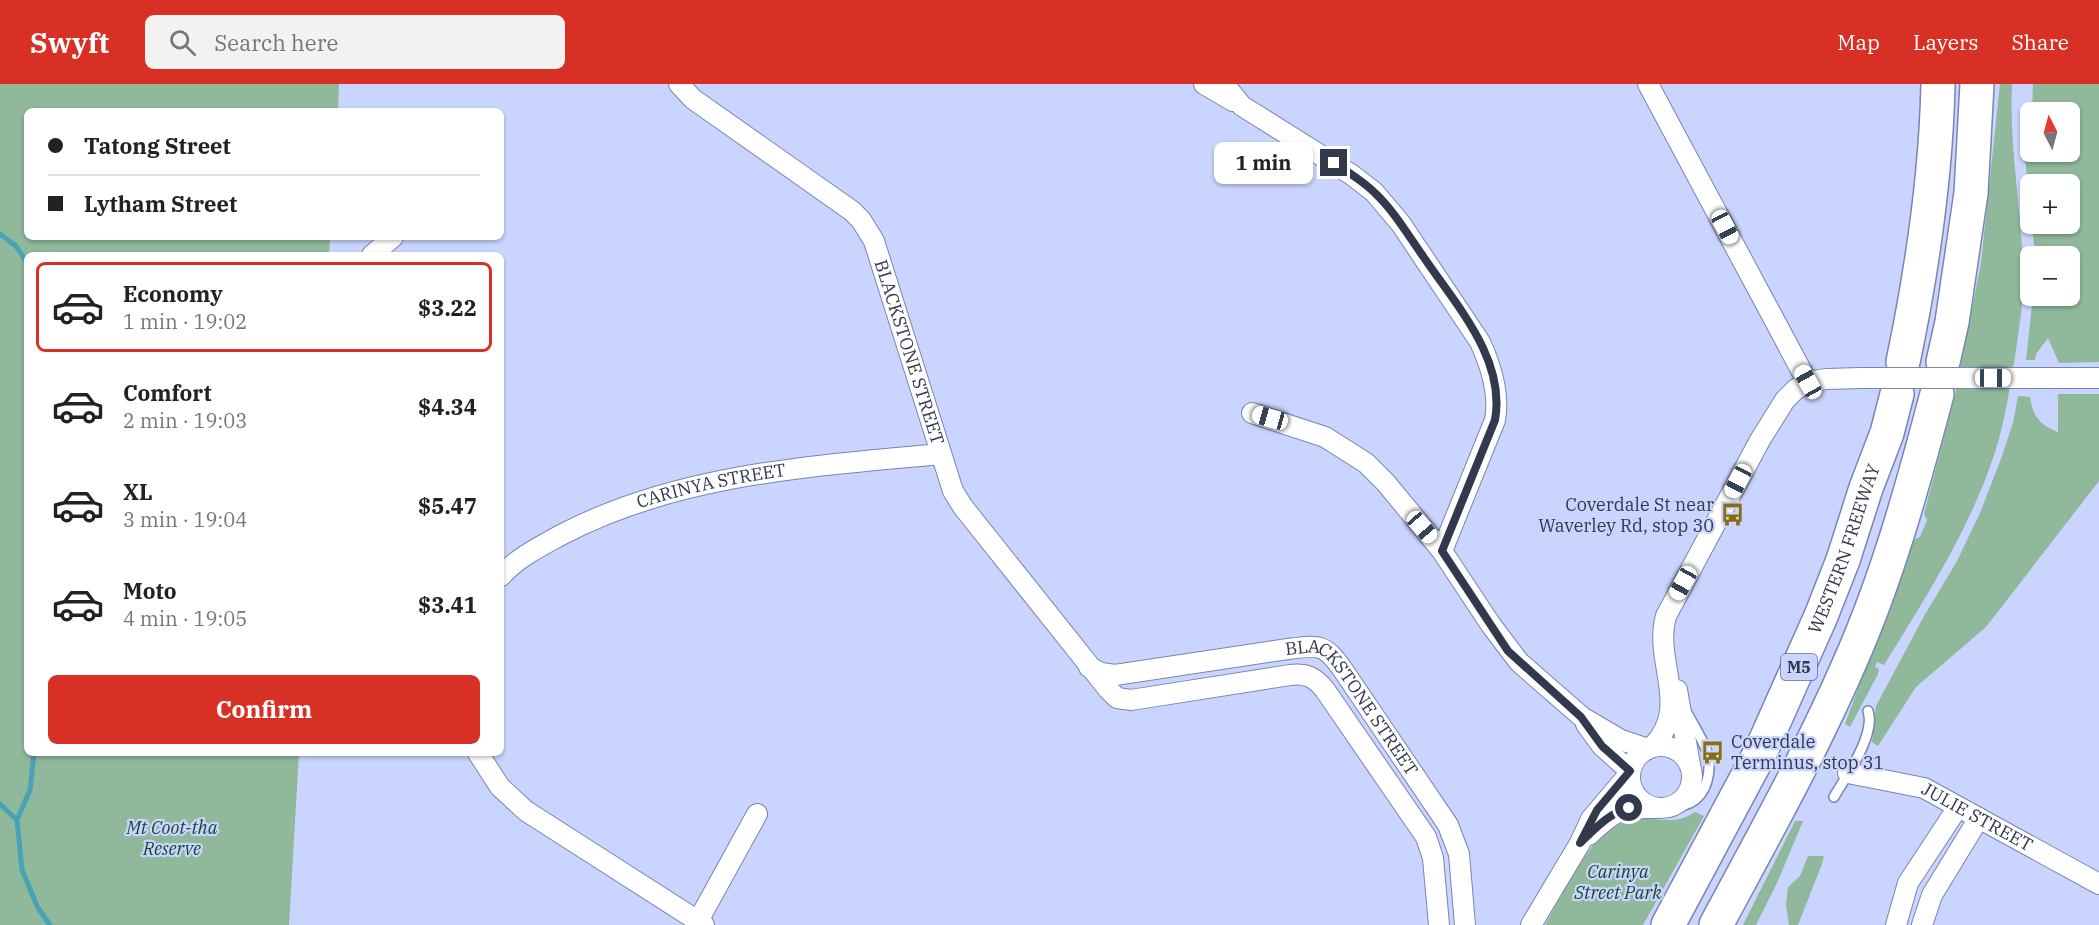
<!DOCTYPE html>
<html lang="en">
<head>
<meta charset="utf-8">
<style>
	:root { --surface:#fff; --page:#f2f2f2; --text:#222; --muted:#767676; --line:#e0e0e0; --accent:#d93025 }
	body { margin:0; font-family:"IBM Plex Serif",serif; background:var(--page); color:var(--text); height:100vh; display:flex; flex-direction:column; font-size:22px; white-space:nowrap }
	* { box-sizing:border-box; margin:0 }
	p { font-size:20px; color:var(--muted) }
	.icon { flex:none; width:33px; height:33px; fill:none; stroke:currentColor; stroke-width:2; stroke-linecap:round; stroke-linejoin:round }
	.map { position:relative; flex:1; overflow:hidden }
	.sheet { position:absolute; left:24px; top:168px; width:480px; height:504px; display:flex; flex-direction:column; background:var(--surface); border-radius:9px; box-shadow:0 2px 4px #0004 }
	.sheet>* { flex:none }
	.hud { position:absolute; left:24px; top:24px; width:480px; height:132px; border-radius:9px; box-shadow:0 2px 4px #0004; display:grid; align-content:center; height:132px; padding:0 24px; background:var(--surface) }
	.needle { width:39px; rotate:354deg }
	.buttons { position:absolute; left:2020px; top:18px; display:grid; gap:12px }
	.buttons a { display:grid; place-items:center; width:60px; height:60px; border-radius:9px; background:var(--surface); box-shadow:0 2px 4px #0004; font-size:30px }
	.end { position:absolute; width:27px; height:27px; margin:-14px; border:8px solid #33394d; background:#fff; box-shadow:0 0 0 3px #fff }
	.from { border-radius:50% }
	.bubble { position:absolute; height:42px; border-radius:9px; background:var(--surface); box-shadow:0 2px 4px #0004; font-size:20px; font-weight:700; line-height:42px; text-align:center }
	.car { position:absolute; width:18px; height:36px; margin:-18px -9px; border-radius:8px; box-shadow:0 0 4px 2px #0007; background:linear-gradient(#fff 24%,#345 0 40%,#fff 0 76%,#345 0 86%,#fff 0) }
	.hud b { display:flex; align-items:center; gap:21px; height:57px; font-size:22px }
	.hud b+b { border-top:2px solid var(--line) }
	.hud i { width:15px; height:15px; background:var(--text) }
	ul { padding:10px 0 0; list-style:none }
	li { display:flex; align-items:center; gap:18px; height:90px; margin:0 12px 9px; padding:0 12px; border:3px solid transparent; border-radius:9px }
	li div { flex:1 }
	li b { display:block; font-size:22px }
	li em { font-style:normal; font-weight:700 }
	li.current { border-color:var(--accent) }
	li>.icon { width:54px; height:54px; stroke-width:1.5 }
	.cta { display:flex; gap:12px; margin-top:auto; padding:12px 24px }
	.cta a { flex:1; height:69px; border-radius:9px; background:var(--accent); color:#fff; font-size:24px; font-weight:700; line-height:69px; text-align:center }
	header { display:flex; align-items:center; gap:36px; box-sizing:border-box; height:84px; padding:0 30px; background:var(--accent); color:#fff }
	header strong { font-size:28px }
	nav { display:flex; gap:33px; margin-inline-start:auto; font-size:21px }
	.search { width:420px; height:54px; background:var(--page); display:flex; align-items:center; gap:15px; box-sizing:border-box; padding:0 21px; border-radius:9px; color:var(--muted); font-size:22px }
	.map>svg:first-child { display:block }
	.green { fill:#90b89b }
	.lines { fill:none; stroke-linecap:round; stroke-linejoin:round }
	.stream { stroke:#48a3b6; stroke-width:5 }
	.service-casing { stroke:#7884b3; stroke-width:12 }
	.minor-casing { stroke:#7884b3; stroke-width:22 }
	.motorway-casing { stroke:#7884b3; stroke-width:36 }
	.service { stroke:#fff; stroke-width:9 }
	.minor { stroke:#fff; stroke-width:20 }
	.motorway { stroke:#fff; stroke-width:33 }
	.minor-bridge-casing { stroke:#7884b3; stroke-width:22; stroke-linecap:butt }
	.minor-bridge { stroke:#fff; stroke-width:20 }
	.route { stroke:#33394d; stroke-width:8 }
	.labels { text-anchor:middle; stroke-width:4.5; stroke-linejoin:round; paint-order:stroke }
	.shield { fill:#c9d5fe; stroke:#606882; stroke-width:1.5 }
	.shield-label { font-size:16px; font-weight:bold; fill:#33394d }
	.street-label { font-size:18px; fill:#33394d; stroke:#c9d5fe }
	.poi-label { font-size:18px; fill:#33394d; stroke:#c9d5fe; text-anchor:end }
	.park-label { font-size:18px; font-style:italic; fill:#19472a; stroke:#c9d5fe }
</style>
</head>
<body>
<header>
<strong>Swyft</strong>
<div class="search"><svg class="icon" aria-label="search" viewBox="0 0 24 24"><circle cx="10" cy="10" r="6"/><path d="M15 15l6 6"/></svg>Search here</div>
<nav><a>Map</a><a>Layers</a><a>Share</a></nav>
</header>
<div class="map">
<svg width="2099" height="841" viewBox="0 0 2099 841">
	<rect width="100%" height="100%" fill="#c9d5fe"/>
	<path class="green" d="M 0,0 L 339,0 L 338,27 L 27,27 L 27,153 L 330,153 L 329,171 L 27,171 L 27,669 L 299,669 L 289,841 L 0,841 Z
		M 2000,0 L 2012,0 C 2009,61 2021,122 2023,182 C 2025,213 2019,243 2015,273 C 2009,306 2005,339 1994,371 C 1969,447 1926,513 1884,581 L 1877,578 L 1875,583 L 1879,585 L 1878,590 L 1850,643 L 1845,640 L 1913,456 L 1920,453 L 1927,436 L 1924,430 L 1955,311 L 1981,179 Z
		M 2033,0 L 2099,0 L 2099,278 L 2059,279 L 2048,254 L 2036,270 L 2035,276 L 2026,276 L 2033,212 L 2070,212 L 2070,172 L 2035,172 L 2032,140 L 2070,140 L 2070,100 L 2031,100 L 2031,130 L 2024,66 L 2070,68 L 2070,28 L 2032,28 Z
		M 2058,310 L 2099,310 L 2099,397 L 1986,543 L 1916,603 L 1878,662 L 1872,658 L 1876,622 L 1924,532 L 1956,479 L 1980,429 L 2002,372 L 2013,339 L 2018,312 L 2030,313 C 2033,333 2040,341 2058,348 Z
		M 1695,728 L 1704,732 L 1643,841 L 1545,841 C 1562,812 1596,736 1633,734 C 1657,732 1672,743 1695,728 Z
		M 1795,737 L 1803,737 L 1777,799 L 1756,841 L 1743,841 Z
		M 1808,772 L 1824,772 L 1822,780 L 1798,841 L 1789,841 L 1786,821 L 1788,803 L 1800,792 Z"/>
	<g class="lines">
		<path class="stream" d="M 0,150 L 16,162 L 27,179
			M 34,669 L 30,706 L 17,736 L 22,786 L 38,824 L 50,841
			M 0,720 L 17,736"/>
		<defs>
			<path id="service" d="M 1834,713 C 1846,692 1876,651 1868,627
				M 1662,724 C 1672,724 1681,723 1690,719 C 1708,710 1712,685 1707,668 C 1702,654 1694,642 1687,629"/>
			<g id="minor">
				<path id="s1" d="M 679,0 L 693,15 L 852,127 L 861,136 L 874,157 L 953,407 L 963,423 L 1108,605 L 1117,614 L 1131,616 L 1290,591 C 1306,589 1315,593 1325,606 L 1426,753 L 1433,774 L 1439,841"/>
				<path d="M 1204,0 L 1233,17"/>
				<path d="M 1224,0 L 1242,22 L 1352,91 L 1374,108 L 1401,140 L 1480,258 C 1491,282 1500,309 1495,336 L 1442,467"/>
				<path d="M 1648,0 L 1808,299"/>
				<path d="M 372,171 L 393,153"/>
				<path d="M 2059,294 L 2099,294"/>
				<path d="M 1252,329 L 1325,353 L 1366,379 L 1386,399 L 1442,467 L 1491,541 L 1519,578 L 1582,633 L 1621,656 L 1648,665"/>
				<path id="s2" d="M 501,492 C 517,474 539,463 561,451 C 677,390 812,382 941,370"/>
				<path id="s3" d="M 1089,583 L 1101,589 L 1115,591 L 1288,565 C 1319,561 1324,559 1343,586 L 1448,741 L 1459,770 L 1465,841"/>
				<path d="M 1677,606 L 1690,681"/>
				<path d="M 1586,640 L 1602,662 L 1630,687"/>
				<circle cx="1661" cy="693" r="31"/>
				<path d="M 1652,663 C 1692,623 1653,578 1666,532 L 1760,356 L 1785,316 L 1796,305 L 1813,297 L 1826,295 L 1861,294"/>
				<path d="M 478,669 L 500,703 L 526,727 L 704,841"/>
				<path id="s4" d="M 1848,689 L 1924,704 L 2099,800"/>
				<path d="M 1589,751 C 1614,727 1621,723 1655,724"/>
				<path d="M 698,837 L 757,730"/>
				<path d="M 1531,841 L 1580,759 L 1591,735 L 1630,689"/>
				<path d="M 1896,841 L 1908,799 L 1958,723"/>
				<path d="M 1922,841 L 1932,811 L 1979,734"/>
			</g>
			<g id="motorway">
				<path d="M 1903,278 C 1922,187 1936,93 1938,0"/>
				<path d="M 1943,278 L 1952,238 L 1971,109 L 1977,0"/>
				<path id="s5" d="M 1668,841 L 1760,669 L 1821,532 L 1843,476 L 1866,404 L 1887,349 L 1897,310"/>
				<path d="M 1716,841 C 1762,755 1811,668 1850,578 C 1888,492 1913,401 1937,310"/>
			</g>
		</defs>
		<use href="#service" class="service-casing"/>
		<use href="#minor" class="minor-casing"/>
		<use href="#motorway" class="motorway-casing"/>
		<use href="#service" class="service"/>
		<use href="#minor" class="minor"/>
		<use href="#motorway" class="motorway"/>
		<defs>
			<path id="minor-bridge" d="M 1861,294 L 2059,294"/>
		</defs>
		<use href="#minor-bridge" class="minor-bridge-casing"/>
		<use href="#minor-bridge" class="minor-bridge"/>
	</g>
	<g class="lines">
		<path class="route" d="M 1334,79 C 1348,88 1363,97 1375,109 C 1395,128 1409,153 1425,175 C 1456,221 1506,275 1495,336 L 1442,467 L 1508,567 L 1581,633 L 1602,662 L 1630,687 L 1597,726 L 1580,759 C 1595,745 1609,729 1629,724"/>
	</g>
	<defs>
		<symbol id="bus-bare" viewBox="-9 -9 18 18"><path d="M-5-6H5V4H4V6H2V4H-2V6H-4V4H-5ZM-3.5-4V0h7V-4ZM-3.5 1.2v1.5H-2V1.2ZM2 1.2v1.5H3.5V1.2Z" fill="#866e0c" stroke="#c9d5fe" stroke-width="2.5" paint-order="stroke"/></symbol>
	</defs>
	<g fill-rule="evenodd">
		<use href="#bus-bare" x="1716" y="414" width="33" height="33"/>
		<use href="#bus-bare" x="1696" y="652" width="33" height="33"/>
	</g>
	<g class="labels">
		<rect class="shield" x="1781" y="570" width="36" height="26" rx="4.5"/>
		<g class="shield-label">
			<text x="1799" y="589">M5</text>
		</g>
		<g class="street-label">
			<text dy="6" stroke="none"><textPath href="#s1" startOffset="369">BLACKSTONE STREET</textPath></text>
			<text dy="6" stroke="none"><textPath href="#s2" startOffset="232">CARINYA STREET</textPath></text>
			<text dy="6" stroke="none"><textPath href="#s5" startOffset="416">WESTERN FREEWAY</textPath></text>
			<text dy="6" stroke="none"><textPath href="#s3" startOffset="296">BLACKSTONE STREET</textPath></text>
			<text dy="6" stroke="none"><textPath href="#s4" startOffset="138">JULIE STREET</textPath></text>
		</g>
		<g class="poi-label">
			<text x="1714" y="427">Coverdale St near<tspan x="1714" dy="21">Waverley Rd, stop 30</tspan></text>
			<text x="1731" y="664" text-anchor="start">Coverdale<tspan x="1731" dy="21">Terminus, stop 31</tspan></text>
		</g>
		<g class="park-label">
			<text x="172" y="750">Mt Coot-tha<tspan x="172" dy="21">Reserve</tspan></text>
			<text x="1618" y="794">Carinya<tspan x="1618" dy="21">Street Park</tspan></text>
		</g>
	</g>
</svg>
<div class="buttons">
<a><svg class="needle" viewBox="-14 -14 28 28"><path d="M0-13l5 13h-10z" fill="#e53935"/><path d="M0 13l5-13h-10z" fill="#767676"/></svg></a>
<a>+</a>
<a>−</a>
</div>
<i class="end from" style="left:1629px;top:724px"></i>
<i class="end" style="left:1334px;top:79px"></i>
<div class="bubble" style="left:1214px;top:58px;width:99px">1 min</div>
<i class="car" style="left:1725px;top:143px;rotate:152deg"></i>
<i class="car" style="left:1993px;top:294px;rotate:90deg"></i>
<i class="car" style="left:1808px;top:298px;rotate:331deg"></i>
<i class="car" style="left:1270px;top:334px;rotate:286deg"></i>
<i class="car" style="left:1738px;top:397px;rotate:208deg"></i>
<i class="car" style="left:1422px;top:443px;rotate:139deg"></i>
<i class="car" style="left:1683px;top:499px;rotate:209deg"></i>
<div class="hud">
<b><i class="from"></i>Tatong Street</b>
<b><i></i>Lytham Street</b>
</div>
<section class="sheet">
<ul>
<li class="current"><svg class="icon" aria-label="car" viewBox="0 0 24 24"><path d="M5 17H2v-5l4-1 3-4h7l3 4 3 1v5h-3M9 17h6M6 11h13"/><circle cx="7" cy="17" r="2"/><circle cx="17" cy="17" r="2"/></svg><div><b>Economy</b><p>1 min · 19:02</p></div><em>$3.22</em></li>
<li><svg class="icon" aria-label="car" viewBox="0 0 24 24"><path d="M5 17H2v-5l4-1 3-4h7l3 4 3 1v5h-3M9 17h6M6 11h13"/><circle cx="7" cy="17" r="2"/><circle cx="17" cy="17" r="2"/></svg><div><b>Comfort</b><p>2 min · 19:03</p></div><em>$4.34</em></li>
<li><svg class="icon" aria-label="car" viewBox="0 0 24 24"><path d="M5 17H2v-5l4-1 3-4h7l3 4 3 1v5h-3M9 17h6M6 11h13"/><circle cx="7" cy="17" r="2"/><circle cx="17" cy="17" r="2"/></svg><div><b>XL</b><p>3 min · 19:04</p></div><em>$5.47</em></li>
<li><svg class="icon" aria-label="car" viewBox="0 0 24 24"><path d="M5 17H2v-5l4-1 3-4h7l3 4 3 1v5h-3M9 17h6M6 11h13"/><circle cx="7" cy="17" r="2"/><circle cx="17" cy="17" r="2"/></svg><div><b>Moto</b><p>4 min · 19:05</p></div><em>$3.41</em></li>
</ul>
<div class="cta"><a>Confirm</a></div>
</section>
</div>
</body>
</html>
